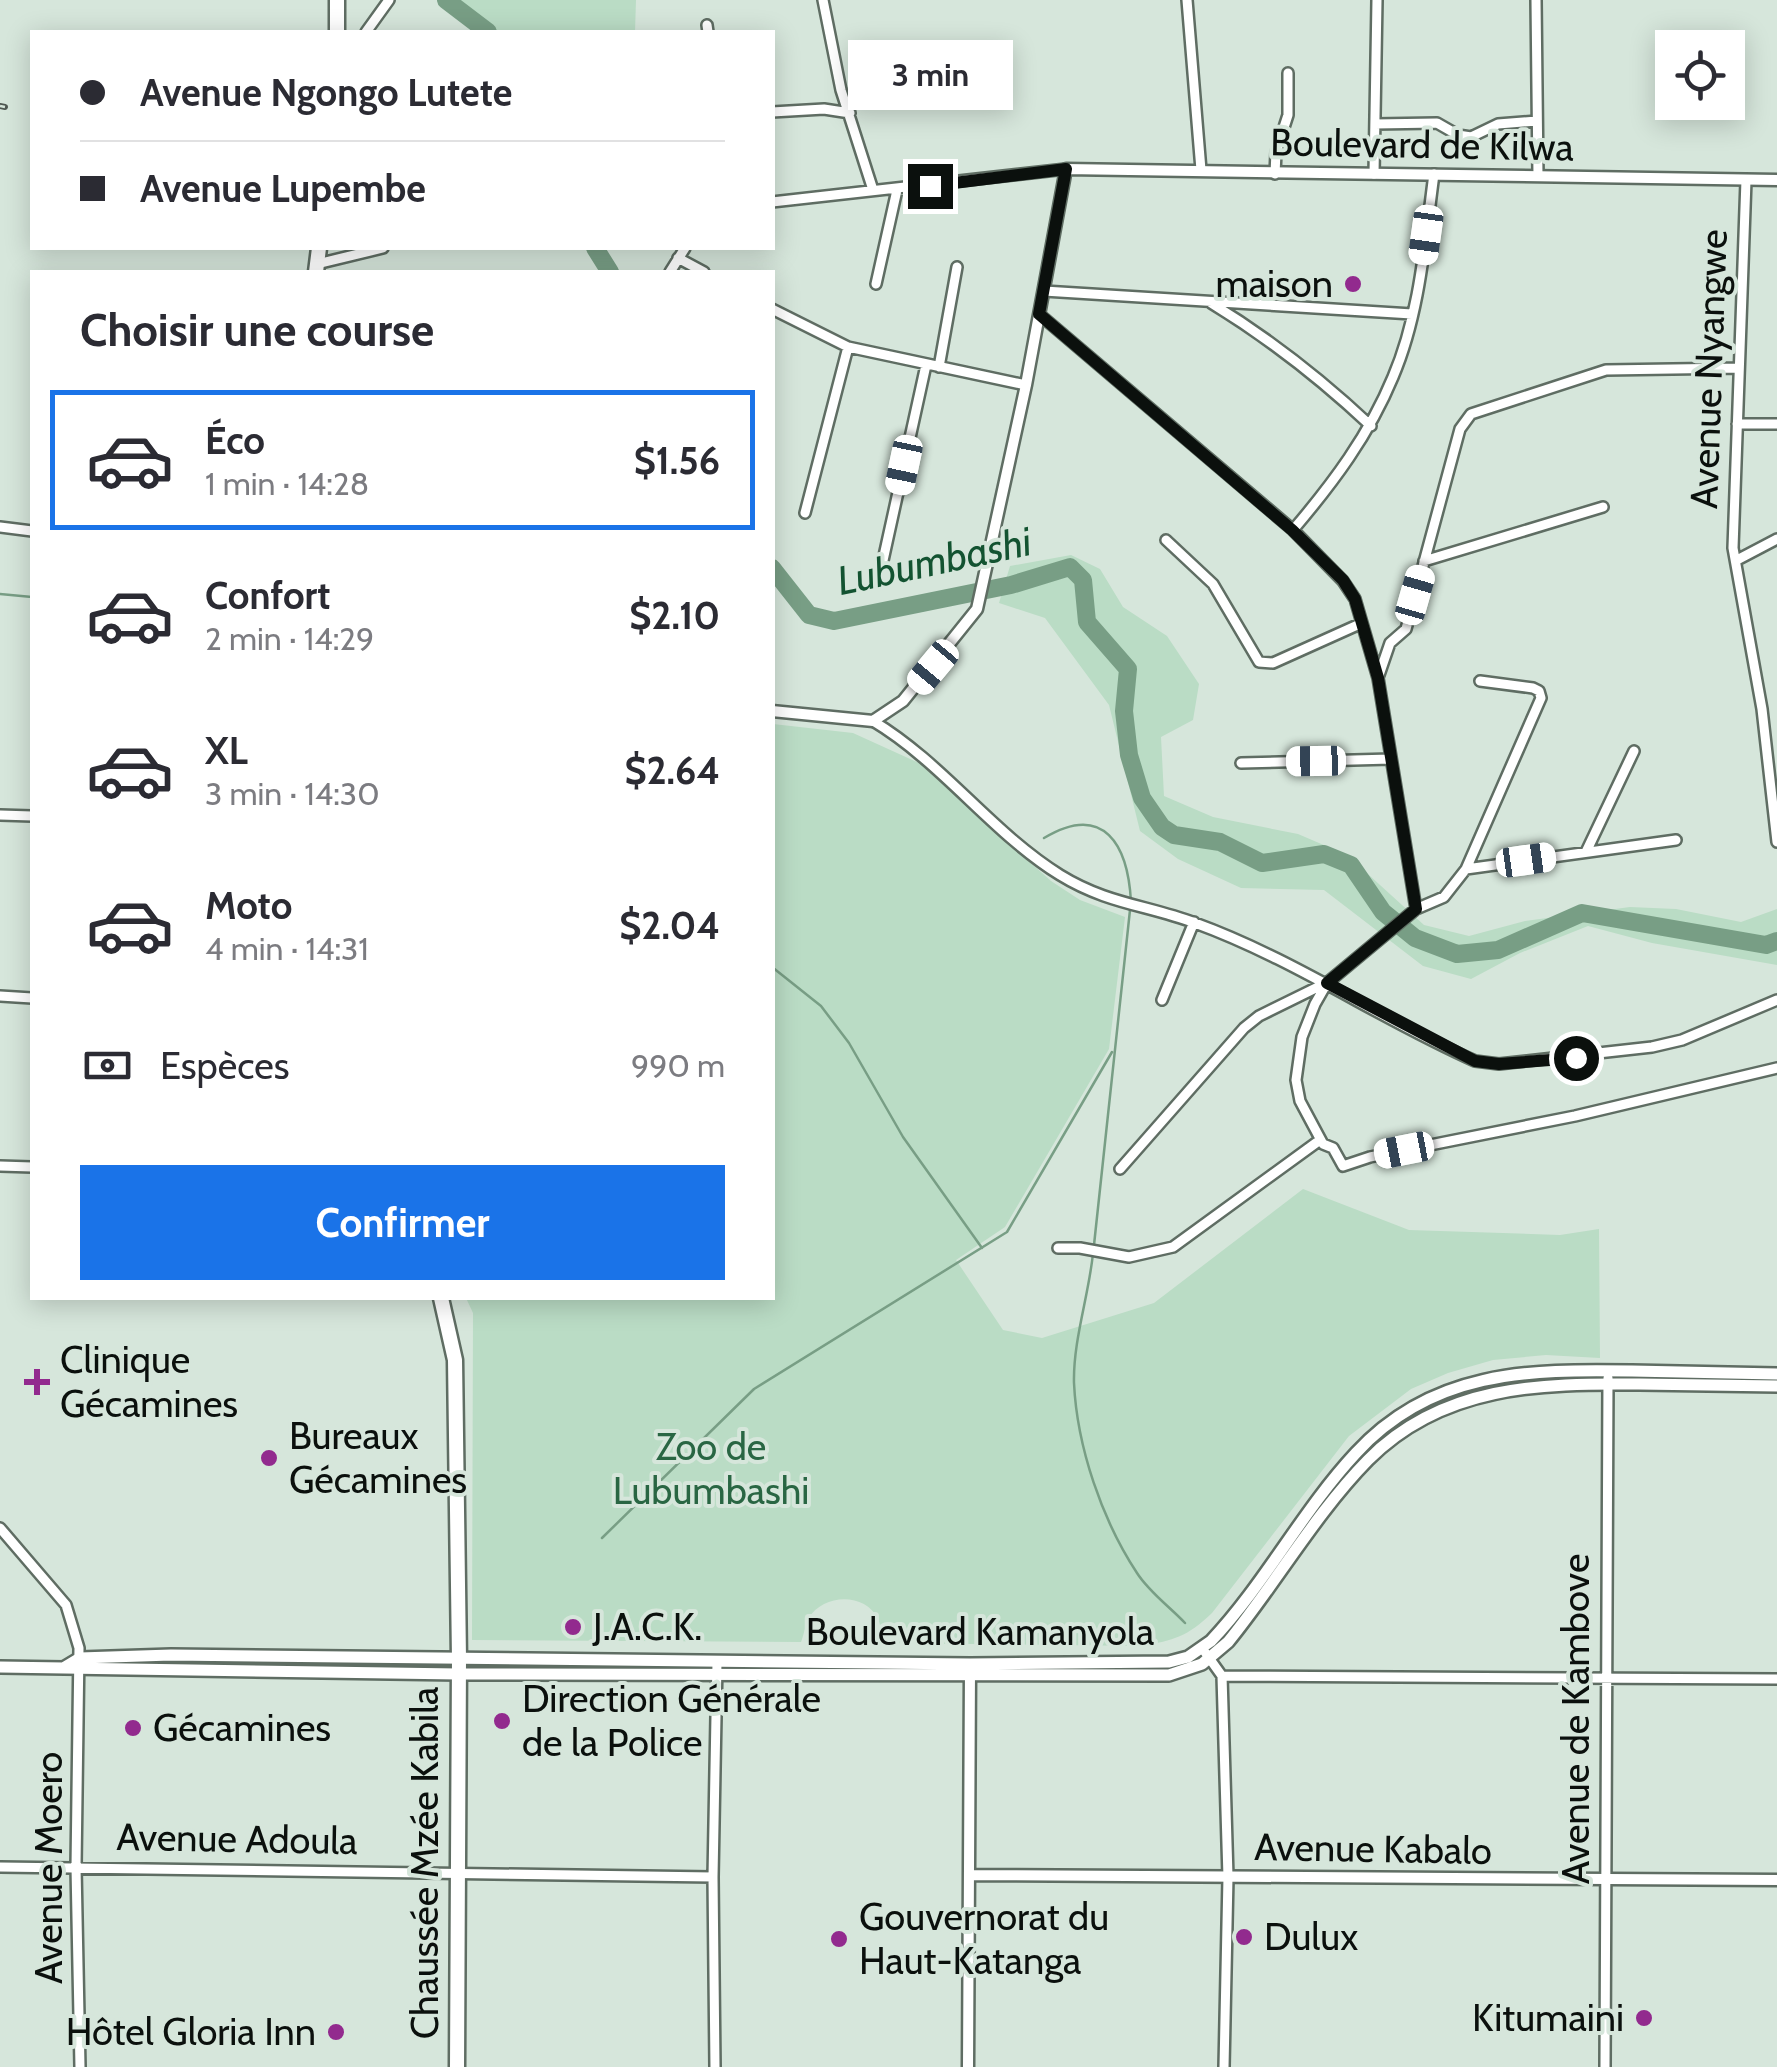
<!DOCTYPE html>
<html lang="fr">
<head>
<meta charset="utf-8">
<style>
	:root { --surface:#fff; --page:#f2f2f3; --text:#2b2b33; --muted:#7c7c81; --line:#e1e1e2; --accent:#1a73e8 }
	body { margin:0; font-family:Cabin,sans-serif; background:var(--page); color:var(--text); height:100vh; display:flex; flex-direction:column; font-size:38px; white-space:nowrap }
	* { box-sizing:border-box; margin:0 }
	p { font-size:32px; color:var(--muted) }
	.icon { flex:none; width:55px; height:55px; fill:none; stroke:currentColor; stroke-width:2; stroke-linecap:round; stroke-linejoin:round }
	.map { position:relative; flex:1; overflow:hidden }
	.sheet { position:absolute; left:30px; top:270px; width:745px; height:1030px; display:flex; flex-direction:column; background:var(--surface); border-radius:0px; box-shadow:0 5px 25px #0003 }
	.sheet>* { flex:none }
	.banner { position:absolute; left:30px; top:30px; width:745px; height:220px; border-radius:0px; box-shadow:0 5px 25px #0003; display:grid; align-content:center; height:220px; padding:0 50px; background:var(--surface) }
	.buttons { position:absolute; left:1655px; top:30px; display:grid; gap:20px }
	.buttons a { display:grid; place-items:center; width:90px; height:90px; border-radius:0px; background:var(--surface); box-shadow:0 5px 25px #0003; font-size:50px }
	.end { position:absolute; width:45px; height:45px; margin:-22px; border:12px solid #0b100d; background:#fff; box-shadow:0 0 0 5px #fff }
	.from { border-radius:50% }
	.bubble { position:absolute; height:70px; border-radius:0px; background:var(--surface); box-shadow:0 5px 25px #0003; font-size:32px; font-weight:700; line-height:70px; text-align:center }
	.car { position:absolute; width:30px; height:60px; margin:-30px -15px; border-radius:12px; box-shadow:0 0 8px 2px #0007; background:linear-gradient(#fff 24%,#345 0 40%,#fff 0 76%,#345 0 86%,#fff 0) }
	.banner b { display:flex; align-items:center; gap:35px; height:95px; font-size:38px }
	.banner b+b { border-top:2px solid var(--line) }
	.banner i { width:25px; height:25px; background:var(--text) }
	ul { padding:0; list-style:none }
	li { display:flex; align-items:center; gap:30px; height:140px; margin:0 20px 15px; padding:0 30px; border:5px solid transparent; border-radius:0px }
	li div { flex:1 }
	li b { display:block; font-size:38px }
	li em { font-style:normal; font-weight:700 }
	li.current { border-color:var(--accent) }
	li>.icon { width:90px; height:90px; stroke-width:1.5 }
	h2 { padding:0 50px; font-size:45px; line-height:120px }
	.pay { display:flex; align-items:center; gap:25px; height:110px; padding:0 50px; font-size:38px }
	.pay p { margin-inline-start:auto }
	.primary-button { display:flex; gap:20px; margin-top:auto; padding:20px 50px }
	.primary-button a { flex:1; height:115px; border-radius:0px; background:var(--accent); color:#fff; font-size:40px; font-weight:700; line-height:115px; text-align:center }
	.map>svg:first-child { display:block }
	.green { fill:#badcc5 }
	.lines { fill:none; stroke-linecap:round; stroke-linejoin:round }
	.stream { stroke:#789e85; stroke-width:2.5 }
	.river { stroke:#789e85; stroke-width:18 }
	.minor-casing { stroke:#5f6d63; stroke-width:14 }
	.tertiary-casing { stroke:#5f6d63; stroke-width:15 }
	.secondary-casing { stroke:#5f6d63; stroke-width:16 }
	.trunk-casing { stroke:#5f6d63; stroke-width:19 }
	.minor { stroke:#fff; stroke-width:9 }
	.tertiary { stroke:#fff; stroke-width:10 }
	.secondary { stroke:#fff; stroke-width:11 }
	.trunk { stroke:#fff; stroke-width:14 }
	.rail-casing { stroke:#4f5852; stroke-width:6 }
	.rail { stroke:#d6e6db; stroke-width:2.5; stroke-dasharray:8; stroke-linecap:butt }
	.route { stroke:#0b100d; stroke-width:12 }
	.poi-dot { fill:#922a8e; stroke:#d6e6db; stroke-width:4 }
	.labels { text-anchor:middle; stroke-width:8; stroke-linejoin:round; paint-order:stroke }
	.street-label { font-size:38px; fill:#0b100d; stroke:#d6e6db }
	.poi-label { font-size:38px; fill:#0b100d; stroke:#d6e6db; text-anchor:start }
	.park-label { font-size:38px; fill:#296643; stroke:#d6e6db }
	.water-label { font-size:40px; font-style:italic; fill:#135331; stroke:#d6e6db }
</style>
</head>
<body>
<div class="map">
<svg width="1777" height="2067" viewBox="0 0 1777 2067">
	<rect width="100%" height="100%" fill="#d6e6db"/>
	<path class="green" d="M 450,0 L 636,0 L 635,32 L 489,32 Z
		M 1071,555 L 1100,569 L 1123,607 L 1167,636 L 1199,684 L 1193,720 L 1161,737 L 1164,796 L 1213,817 L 1298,834 L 1347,855 L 1424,925 L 1469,936 L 1525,921 L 1630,907 L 1676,909 L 1741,922 L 1777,909 L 1777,965 L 1652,943 L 1588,926 L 1520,953 L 1471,979 L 1423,966 L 1324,890 L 1241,888 L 1178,859 L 1140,831 L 1109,705 L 1045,618 L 999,603 L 1010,566 Z
		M 773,724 L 853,733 L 919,763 L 1051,881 L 1080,900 L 1125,917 L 1109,1049 L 1005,1227 L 956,1260 L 1003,1330 L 1042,1338 L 1154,1303 L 1303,1189 L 1409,1230 L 1560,1235 L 1599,1229 L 1600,1358 L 1546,1355 L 1493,1360 L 1448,1373 L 1411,1389 L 1349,1436 L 1212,1613 C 1187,1637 1174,1640 1142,1646 L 883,1643 C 881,1636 881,1625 878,1619 C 865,1592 823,1594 809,1618 C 805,1625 804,1635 801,1642 L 472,1640 L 473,1313 L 466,1298 L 772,1298 Z"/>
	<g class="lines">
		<path class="stream" d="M 0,594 L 32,597
			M 1044,838 C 1104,802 1128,845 1131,902
			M 772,967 L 821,1006 L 849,1043 L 903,1137 L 982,1248
			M 1094,1245 L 1130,910
			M 1093,1253 C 1089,1295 1073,1340 1074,1383 C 1077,1447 1102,1520 1137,1573 C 1149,1592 1170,1607 1185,1623
			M 602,1538 L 754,1389 L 1007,1232 L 1112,1052"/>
		<path class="river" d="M 446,0 L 488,32
			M 595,248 L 610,272
			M 772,568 L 809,615 L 834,621 L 1011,585 L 1070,567 L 1083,580 L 1087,622 L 1128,669 L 1124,711 L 1129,755 L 1142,798 L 1162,827 L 1174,835 L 1220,842 L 1262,863 L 1324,854 L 1351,865 L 1383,912 L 1415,938 L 1457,954 L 1498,950 L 1582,913 L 1766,945 L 1777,941"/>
		<defs>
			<path id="minor" d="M 823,0 L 841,90 L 873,190
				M 1187,0 L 1201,170
				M 1536,0 L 1538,176
				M 707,25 L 708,32
				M 366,32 L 389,0
				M 772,112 L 824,109 L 850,113
				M 1375,124 L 1437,123 L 1458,135 L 1471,137 L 1498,124 L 1537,121
				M 1275,174 L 1276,152 L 1288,115 L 1288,73
				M 1374,174 L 1377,0
				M 1746,180 L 1733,548 L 1762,709 L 1777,842
				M 772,202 L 1066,169
				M 678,258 L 704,272
				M 317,264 L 383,248
				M 670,272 L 685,248
				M 876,284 L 897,190
				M 1044,291 L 1412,314
				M 1211,303 C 1270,339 1320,378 1371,426
				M 772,309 L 848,347 L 1026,385
				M 1039,314 L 1293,530 L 1343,581 L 1355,599 L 1378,678 L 1416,909
				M 939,367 L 957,267
				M 1737,424 L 1777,424
				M 805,513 L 848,347
				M 0,527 L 32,531
				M 1293,530 C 1333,483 1369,435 1393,377 C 1420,314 1425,241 1434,174
				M 1166,540 L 1213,584 L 1259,662 L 1273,663 L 1362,623
				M 1737,560 L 1777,539
				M 1424,561 L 1603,507
				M 882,565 L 926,365
				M 1379,675 L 1390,643 L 1406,629 L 1460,429 L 1471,414 L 1606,370 L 1739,368
				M 1480,681 L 1533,688 L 1539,691 L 1541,698 L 1466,869 L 1444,897 L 1416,909 L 1327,983 L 1315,1004 L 1302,1037 L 1296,1080 L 1300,1101 L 1323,1144 L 1333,1148 L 1343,1166 L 1370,1157 L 1575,1116 L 1777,1068
				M 873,721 C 943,763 991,832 1060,875 C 1107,904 1147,905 1195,923 C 1294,959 1380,1019 1475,1061 L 1499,1064 L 1652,1047 L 1682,1040 L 1777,1000
				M 1241,763 L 1391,759
				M 0,815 L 32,816
				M 1586,852 L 1634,751
				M 1466,869 L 1676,840
				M 0,996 L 32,998
				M 1162,1000 L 1194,922
				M 0,1166 L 32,1167
				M 1120,1169 L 1244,1028 L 1259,1016 L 1324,984
				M 1058,1248 L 1080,1248 L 1129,1257 L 1173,1247 L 1320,1140
				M 0,1528 L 66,1605 L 79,1648 L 76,1867 L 80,2067
				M 1202,1648 L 1222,1676 L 1228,1877 L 1224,2067
				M 1222,1676 L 1777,1679
				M 0,1867 L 713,1877
				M 715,2067 L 713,1877 L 717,1662
				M 1605,2067 L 1608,1378"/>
			<path id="tertiary" d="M 772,711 L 873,721 L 903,701 L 977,609 L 1026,385 L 1066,169 L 1777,180
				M 969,1875 L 1777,1880
				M 968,2067 L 970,1670"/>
			<path id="secondary" d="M 0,1667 L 458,1674 L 1169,1675 L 1202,1664 L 1228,1642 C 1276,1583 1315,1514 1368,1460 C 1442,1385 1541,1383 1639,1384 C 1685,1385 1731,1385 1777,1386
				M 65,1667 L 80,1658 L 171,1655 L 970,1664 L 1169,1662 L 1188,1657 L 1211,1641 C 1265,1584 1302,1511 1356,1453 C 1431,1371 1528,1369 1632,1371 C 1680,1372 1729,1373 1777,1374"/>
			<path id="trunk" d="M 337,0 L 337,32
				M 316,272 L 319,248
				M 441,1298 L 455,1360 L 459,1659 L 457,2067"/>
		</defs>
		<use href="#minor" class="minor-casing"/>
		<use href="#tertiary" class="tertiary-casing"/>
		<use href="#secondary" class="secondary-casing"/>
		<use href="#trunk" class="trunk-casing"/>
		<use href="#minor" class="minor"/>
		<use href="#tertiary" class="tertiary"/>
		<use href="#secondary" class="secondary"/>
		<use href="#trunk" class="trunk"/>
		<defs>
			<path id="rail" d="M 0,106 L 5,107"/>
		</defs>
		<use href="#rail" class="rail-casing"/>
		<use href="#rail" class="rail"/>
	</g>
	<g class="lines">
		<path class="route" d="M 930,186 L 1066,169 L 1039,314 L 1292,530 L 1343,580 L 1355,599 L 1378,678 L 1416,909 L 1327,983 L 1475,1061 L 1499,1064 L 1576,1058"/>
	</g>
	<g class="poi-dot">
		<circle cx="1353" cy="284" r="10"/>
		<path d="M32 1367h10v10h10v10h-10v10h-10v-10h-10v-10h10z"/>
		<circle cx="269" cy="1458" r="10"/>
		<circle cx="573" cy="1627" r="10"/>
		<circle cx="502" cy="1721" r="10"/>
		<circle cx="133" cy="1728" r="10"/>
		<circle cx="1244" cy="1937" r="10"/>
		<circle cx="839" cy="1939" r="10"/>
		<circle cx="1644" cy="2018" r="10"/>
		<circle cx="336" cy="2032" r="10"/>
	</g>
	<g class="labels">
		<g class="street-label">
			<text transform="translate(1422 145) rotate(1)" y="13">Boulevard de Kilwa</text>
			<text transform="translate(1709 369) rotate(-88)" y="13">Avenue Nyangwe</text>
			<text x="980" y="1645">Boulevard Kamanyola</text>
			<text transform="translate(1576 1719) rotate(-90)" y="13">Avenue de Kambove</text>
			<text transform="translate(237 1839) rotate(1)" y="13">Avenue Adoula</text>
			<text transform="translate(1373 1849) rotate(1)" y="13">Avenue Kabalo</text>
			<text transform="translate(425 1863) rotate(-90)" y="13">Chaussée Mzée Kabila</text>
			<text transform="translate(49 1868) rotate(-90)" y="13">Avenue Moero</text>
		</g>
		<g class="poi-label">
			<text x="1333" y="297" text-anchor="end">maison</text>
			<text x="60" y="1373">Clinique<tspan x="60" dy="44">Gécamines</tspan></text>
			<text x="289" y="1449">Bureaux<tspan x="289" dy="44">Gécamines</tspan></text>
			<text x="593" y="1640">J.A.C.K.</text>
			<text x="522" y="1712">Direction Générale<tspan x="522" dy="44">de la Police</tspan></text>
			<text x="153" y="1741">Gécamines</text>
			<text x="859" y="1930">Gouvernorat du<tspan x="859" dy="44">Haut-Katanga</tspan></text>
			<text x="1264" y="1950">Dulux</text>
			<text x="1624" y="2031" text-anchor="end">Kitumaini</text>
			<text x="316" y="2045" text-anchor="end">Hôtel Gloria Inn</text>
		</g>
		<g class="park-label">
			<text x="711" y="1460">Zoo de<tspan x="711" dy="44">Lubumbashi</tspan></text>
		</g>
		<g class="water-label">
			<text transform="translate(934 561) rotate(-12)" y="14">Lubumbashi</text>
		</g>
	</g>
</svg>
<div class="buttons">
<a><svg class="icon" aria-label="locate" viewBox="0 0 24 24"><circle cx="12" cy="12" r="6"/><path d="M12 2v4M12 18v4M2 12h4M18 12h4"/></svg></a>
</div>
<i class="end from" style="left:1576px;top:1058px"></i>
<i class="end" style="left:930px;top:186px"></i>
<div class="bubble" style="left:848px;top:40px;width:165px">3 min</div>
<i class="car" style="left:1426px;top:235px;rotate:188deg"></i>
<i class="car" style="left:904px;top:465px;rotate:192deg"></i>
<i class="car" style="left:1415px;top:595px;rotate:16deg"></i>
<i class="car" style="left:933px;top:667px;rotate:220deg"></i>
<i class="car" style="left:1316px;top:761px;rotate:269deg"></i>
<i class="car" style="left:1526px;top:860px;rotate:82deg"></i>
<i class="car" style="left:1404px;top:1150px;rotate:259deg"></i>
<div class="banner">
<b><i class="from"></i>Avenue Ngongo Lutete</b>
<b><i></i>Avenue Lupembe</b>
</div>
<section class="sheet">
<h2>Choisir une course</h2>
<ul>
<li class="current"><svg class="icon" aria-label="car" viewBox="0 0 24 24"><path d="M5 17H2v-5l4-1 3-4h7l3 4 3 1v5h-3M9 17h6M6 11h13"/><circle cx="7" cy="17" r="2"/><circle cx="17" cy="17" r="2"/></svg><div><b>Éco</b><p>1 min · 14:28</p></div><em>$1.56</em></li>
<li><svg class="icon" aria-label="car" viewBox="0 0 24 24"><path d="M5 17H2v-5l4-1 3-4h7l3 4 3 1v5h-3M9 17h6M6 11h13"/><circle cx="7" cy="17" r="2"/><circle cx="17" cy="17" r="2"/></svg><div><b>Confort</b><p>2 min · 14:29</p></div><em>$2.10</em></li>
<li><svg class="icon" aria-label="car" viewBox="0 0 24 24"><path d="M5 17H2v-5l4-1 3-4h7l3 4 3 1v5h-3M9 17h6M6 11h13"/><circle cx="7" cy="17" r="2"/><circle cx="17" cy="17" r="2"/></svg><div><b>XL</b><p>3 min · 14:30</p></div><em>$2.64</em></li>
<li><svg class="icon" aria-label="car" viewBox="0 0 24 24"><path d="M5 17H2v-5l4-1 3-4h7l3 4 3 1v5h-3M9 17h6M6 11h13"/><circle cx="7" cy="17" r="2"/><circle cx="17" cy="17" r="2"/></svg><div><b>Moto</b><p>4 min · 14:31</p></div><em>$2.04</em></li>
</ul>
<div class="pay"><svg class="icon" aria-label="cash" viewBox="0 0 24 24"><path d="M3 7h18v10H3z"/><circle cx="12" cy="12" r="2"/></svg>Espèces<p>990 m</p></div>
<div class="primary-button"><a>Confirmer</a></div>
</section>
</div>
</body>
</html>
